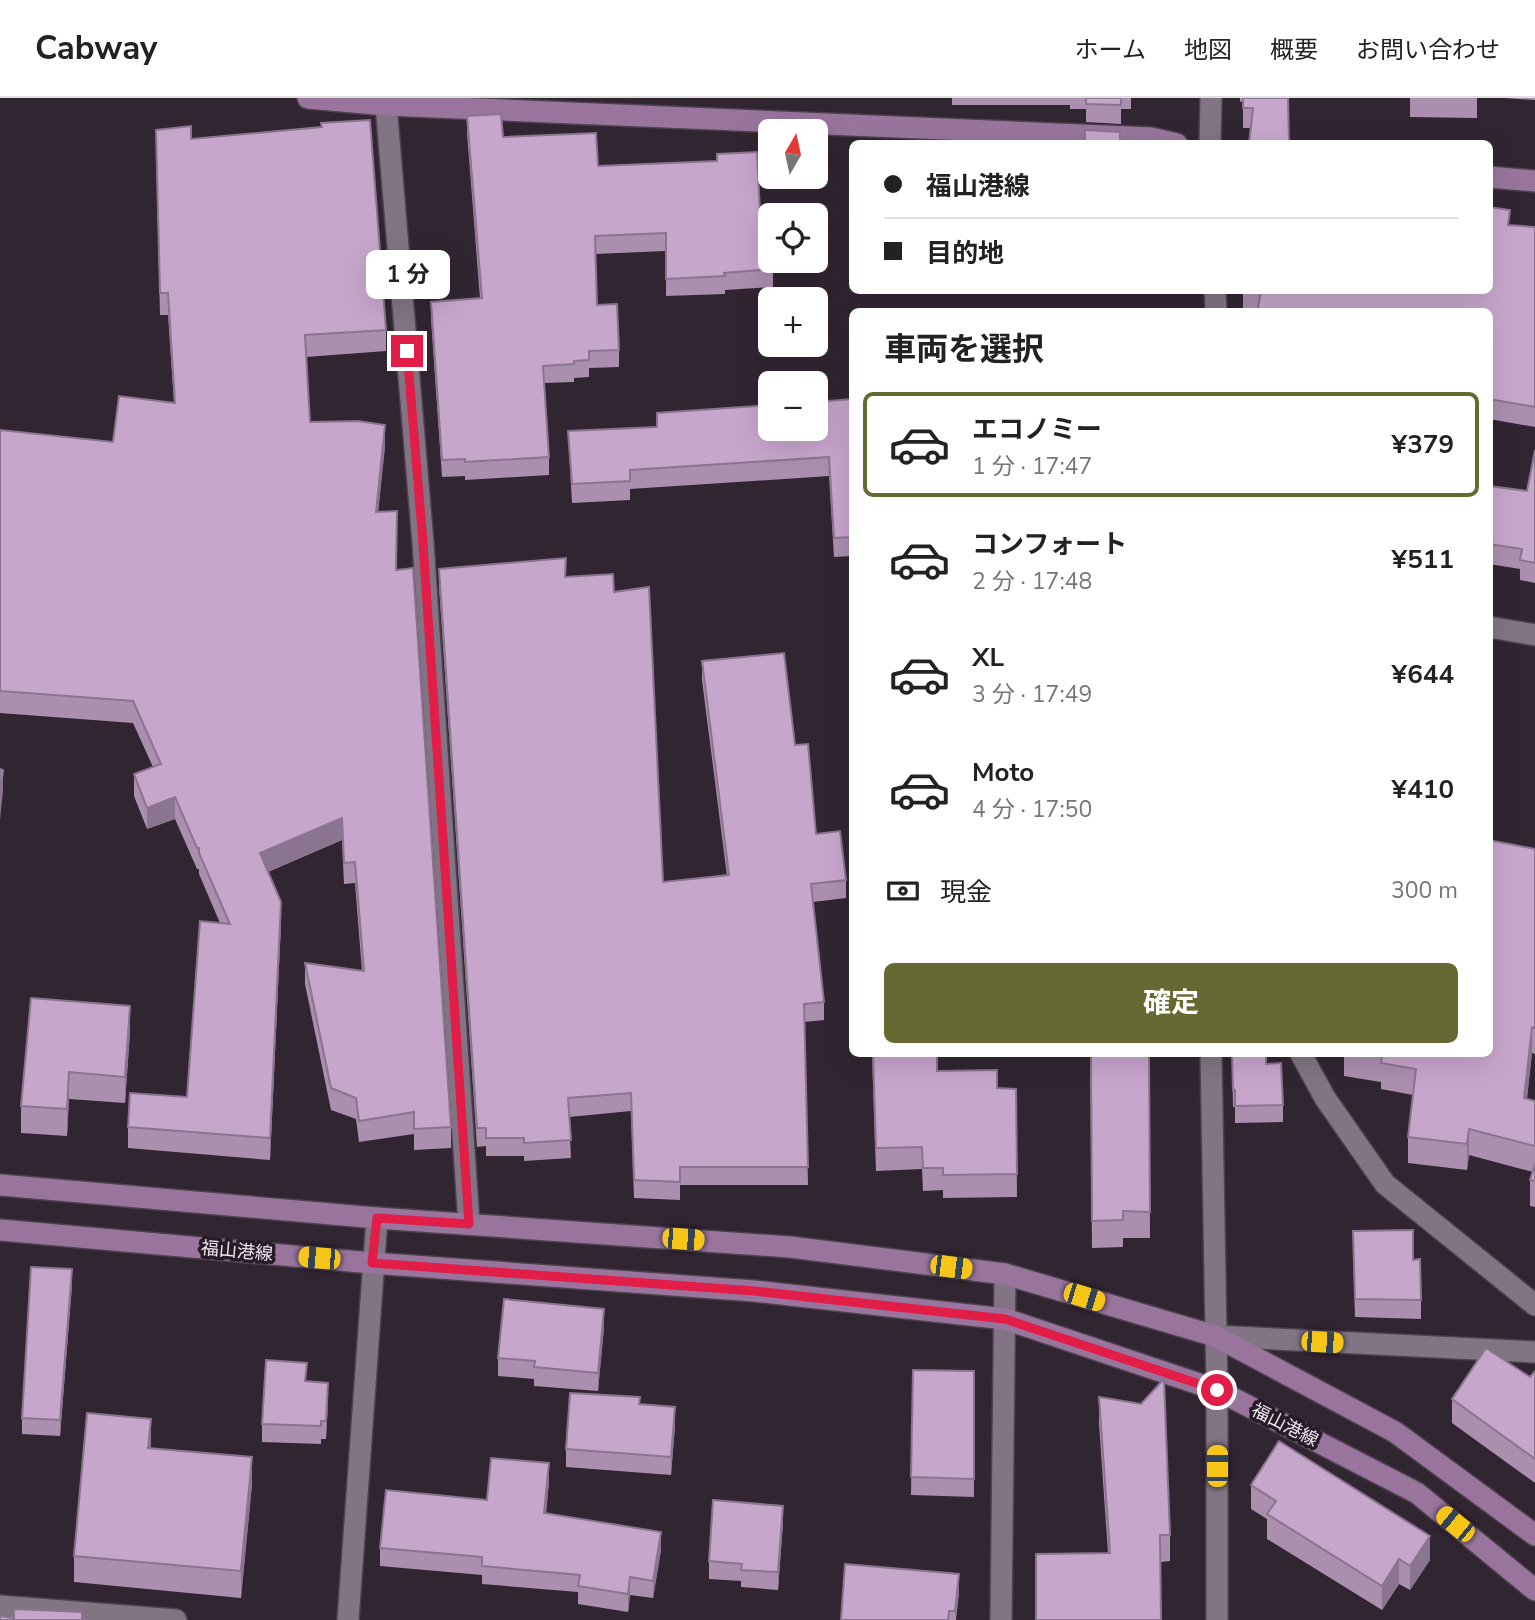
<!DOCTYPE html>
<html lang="ja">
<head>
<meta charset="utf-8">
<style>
	:root { --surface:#fff; --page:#f2f2f2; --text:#222; --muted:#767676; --line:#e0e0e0; --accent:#666932 }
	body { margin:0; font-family:"Nunito Sans","Noto Sans JP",sans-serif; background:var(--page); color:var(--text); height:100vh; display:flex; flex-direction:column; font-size:26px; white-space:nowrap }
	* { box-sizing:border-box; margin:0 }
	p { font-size:23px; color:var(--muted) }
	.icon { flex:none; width:38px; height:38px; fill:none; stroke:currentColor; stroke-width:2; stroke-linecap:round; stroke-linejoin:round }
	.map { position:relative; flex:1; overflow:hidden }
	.drawer { position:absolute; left:849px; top:210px; width:644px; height:749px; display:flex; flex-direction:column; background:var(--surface); border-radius:10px; box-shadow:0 7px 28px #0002 }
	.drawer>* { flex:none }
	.banner { position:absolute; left:849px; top:42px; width:644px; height:154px; border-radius:10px; box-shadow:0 7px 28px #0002; display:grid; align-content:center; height:154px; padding:0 35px; background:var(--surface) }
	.needle { width:46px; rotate:9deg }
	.buttons { position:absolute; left:758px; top:21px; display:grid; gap:14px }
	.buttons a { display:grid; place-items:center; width:70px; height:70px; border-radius:10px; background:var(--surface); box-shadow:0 7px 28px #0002; font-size:35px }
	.end { position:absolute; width:32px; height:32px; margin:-16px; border:9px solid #e11d48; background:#fff; box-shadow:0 0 0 4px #fff }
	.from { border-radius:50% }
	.bubble { position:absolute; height:49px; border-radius:10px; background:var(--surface); box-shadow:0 7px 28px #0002; font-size:23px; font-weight:700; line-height:49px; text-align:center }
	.car { position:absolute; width:21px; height:42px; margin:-21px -10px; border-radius:9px; box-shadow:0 0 5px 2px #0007; background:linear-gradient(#f5c518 24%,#345 0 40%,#f5c518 0 76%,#345 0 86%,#f5c518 0) }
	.banner b { display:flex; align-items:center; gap:24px; height:66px; font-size:26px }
	.banner b+b { border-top:2px solid var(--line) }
	.banner i { width:18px; height:18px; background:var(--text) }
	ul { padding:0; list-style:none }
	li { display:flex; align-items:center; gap:21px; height:105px; margin:0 14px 10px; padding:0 21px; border:4px solid transparent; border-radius:10px }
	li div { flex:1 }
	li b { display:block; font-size:26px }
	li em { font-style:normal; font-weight:700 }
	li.current { border-color:var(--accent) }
	li>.icon { width:63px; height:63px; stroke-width:1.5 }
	h2 { padding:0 35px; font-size:32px; line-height:84px }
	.pay { display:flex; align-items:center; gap:18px; height:77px; padding:0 35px; font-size:26px }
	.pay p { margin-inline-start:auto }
	.primary-button { display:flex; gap:14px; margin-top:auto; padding:14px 35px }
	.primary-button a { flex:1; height:80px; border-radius:10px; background:var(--accent); color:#fff; font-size:28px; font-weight:700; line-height:80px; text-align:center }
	header { display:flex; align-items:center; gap:42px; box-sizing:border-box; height:98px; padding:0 35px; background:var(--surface); border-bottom:2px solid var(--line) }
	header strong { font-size:33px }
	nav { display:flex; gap:38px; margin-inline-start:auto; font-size:24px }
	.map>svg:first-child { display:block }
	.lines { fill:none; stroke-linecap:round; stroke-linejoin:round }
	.street-casing { stroke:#4c414d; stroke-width:24 }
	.secondary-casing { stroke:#4c414d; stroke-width:24 }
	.street { stroke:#827484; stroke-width:21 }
	.secondary { stroke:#99759e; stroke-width:21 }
	.wall { fill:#ab8faf }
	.shaded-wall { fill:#8b748f }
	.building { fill:#c7a6cc; stroke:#8b748f; stroke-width:2 }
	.route { stroke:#e11d48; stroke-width:9 }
	.labels { text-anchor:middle; stroke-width:7; stroke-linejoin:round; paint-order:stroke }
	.street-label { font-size:18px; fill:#efe7f0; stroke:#271b28 }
</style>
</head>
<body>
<header>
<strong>Cabway</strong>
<nav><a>ホーム</a><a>地図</a><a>概要</a><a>お問い合わせ</a></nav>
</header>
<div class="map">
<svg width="1535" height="1522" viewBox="0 0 1535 1522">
	<rect width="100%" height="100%" fill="#312532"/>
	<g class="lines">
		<defs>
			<path id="street" d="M 386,7 L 423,445 L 469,1126
				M 1210,46 L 1211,0
				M 1215,192 L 1216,214
				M 1489,529 L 1535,537
				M 1211,956 L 1217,1292 L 1217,1522
				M 1301,956 L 1325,1000 L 1385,1086 L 1535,1207
				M 1215,1238 L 1535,1254
				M 0,1508 L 176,1522
				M 348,1522 L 377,1120
				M 1001,1522 L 1005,1176"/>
			<path id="secondary" d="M 308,0 L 386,7 L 1151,40 L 1177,46
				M 1489,79 L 1535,83
				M 0,1087 L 377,1120 L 790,1149 L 1005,1176 L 1215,1238 L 1395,1334 L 1535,1437
				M 0,1132 L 372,1165 L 754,1193 L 1005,1221 L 1217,1292 L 1417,1395 L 1535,1492"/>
		</defs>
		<use href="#street" class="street-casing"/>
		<use href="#secondary" class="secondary-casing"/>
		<use href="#street" class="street"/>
		<use href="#secondary" class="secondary"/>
	</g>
	<path class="wall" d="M 952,0 L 1131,0 L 1131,11 L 1121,11 L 1121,26 L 1086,24 L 1086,11 L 1070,11 L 1070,7 L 952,7 Z
		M 1240,0 L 1288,0 L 1251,30 L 1243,30 L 1243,3 L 1240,4 Z
		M 1410,0 L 1477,0 L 1477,20 L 1410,19 Z
		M 1504,0 L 1535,0 L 1535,2 Z
		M 467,18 L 503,39 L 598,68 L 717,63 L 717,56 L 760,114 L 773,171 L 773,189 L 725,192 L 725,196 L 666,198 L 666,153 L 595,156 L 597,207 L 619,252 L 619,269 L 589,270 L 589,279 L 574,280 L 574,284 L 544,285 L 549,359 L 549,377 L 465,382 L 465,378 L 442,379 L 431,221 L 431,204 L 480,200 L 467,35 Z
		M 191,41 L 386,232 L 386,253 L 306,259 L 310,324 L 385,348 L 378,414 L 397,472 L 451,1029 L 451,1050 L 414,1052 L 414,1036 L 359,1044 L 356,1021 L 331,1012 L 305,886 L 305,865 L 362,873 L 355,785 L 344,786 L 342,742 L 268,774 L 281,825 L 270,1062 L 128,1050 L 128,1029 L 187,999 L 220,825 L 199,776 L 199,771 L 197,771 L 175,721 L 147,731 L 134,698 L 134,676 L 153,669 L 133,625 L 0,615 L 0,332 L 113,344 L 174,305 L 168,217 L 160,217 L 156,54 Z
		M 1510,127 L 1535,129 L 1535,329 L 1489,321 L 1489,214 L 1258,214 L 1258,212 L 1243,210 L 1243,192 L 1489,192 Z
		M 852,301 L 852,458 L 834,459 L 829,378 L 630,391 L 630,402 L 572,405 L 568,333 L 770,331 Z
		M 1535,352 L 1535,485 L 1520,482 L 1520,471 L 1489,466 L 1489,388 L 1527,393 Z
		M 439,471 L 566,479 L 614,494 L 663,784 L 727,778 L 702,582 L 702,563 L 795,647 L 816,736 L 846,782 L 846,800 L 813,804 L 824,904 L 824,922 L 804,924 L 808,1087 L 680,1087 L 680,1102 L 634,1100 L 631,1013 L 569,1019 L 571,1060 L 524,1063 L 524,1058 L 486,1058 L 486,1048 L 477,1049 L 439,489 Z
		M 1535,751 L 1535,956 L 1532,955 L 1527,1001 L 1535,1003 L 1535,1109 L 1530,1108 L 1530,1082 L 1533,1074 L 1469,1057 L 1467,1072 L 1408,1065 L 1408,1039 L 1413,997 L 1381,991 L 1381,984 L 1344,978 L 1344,956 L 1489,956 Z
		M 130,908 L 130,934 L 125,1005 L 69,1001 L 67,1038 L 21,1035 L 21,1008 Z
		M 872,956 L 937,956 L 937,973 L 997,990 L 1016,991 L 1017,1099 L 943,1100 L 943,1092 L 923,1093 L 922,1071 L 876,1073 Z
		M 1090,956 L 1149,956 L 1150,1140 L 1123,1140 L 1123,1149 L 1092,1150 Z
		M 1232,956 L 1266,966 L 1283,1007 L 1283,1024 L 1235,1025 L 1235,1009 L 1233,1009 Z
		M 1353,1151 L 1413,1162 L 1421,1202 L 1421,1221 L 1355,1219 Z
		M 72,1187 L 60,1338 L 22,1336 L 22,1320 Z
		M 604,1229 L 598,1293 L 534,1288 L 534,1281 L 498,1278 L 498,1260 Z
		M 913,1272 L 974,1273 L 974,1399 L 911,1397 Z
		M 1535,1273 L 1535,1385 L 1452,1325 L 1452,1301 L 1530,1279 Z
		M 307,1283 L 328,1303 L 326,1341 L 321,1341 L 321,1346 L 262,1344 L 262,1326 Z
		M 1099,1299 L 1170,1437 L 1170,1463 L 1161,1464 L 1108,1455 L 1099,1326 Z
		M 640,1306 L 675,1327 L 671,1377 L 566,1369 L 566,1351 Z
		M 151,1350 L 252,1386 L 241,1500 L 74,1484 L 74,1458 Z
		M 549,1383 L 546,1416 L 661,1452 L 653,1500 L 630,1497 L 628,1514 L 578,1506 L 578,1494 L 482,1486 L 482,1477 L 380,1468 L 380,1450 L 487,1402 Z
		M 1251,1387 L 1430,1462 L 1410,1492 L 1399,1486 L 1382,1512 L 1267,1441 L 1267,1421 L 1251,1411 Z
		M 783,1425 L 778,1492 L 741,1489 L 741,1483 L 709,1481 L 709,1463 Z
		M 959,1494 L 956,1522 L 841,1522 Z"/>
	<path class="shaded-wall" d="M 385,327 L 385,348 L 376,435 L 376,414 Z
		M 3,672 L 3,693 L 0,722 L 0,700 Z
		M 175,699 L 175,721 L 147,731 L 147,710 Z
		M 342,720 L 342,742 L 260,777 L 260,755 Z
		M 281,804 L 281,825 L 270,1062 L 270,1040 Z
		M 130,908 L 130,934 L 125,1005 L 125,979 Z
		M 1532,929 L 1532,955 L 1524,1026 L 1524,1000 Z
		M 69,974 L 69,1001 L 67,1038 L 67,1011 Z
		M 1469,1031 L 1469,1057 L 1467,1072 L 1467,1046 Z
		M 72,1171 L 72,1187 L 60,1338 L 60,1322 Z
		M 604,1211 L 604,1229 L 598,1293 L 598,1275 Z
		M 328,1285 L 328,1303 L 326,1341 L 326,1323 Z
		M 675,1309 L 675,1327 L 671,1377 L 671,1359 Z
		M 151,1321 L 151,1347 L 148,1377 L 148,1350 Z
		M 252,1359 L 252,1386 L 241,1500 L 241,1473 Z
		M 549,1365 L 549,1383 L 544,1433 L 544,1415 Z
		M 783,1408 L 783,1425 L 778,1492 L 778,1474 Z
		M 661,1434 L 661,1452 L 653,1500 L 653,1483 Z
		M 1430,1438 L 1430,1462 L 1410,1492 L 1410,1468 Z
		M 1399,1461 L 1399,1486 L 1382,1512 L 1382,1488 Z
		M 959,1476 L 959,1494 L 955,1522 L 955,1513 Z
		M 630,1479 L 630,1497 L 628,1514 L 628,1496 Z"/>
	<path class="building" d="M 1086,0 L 1121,0 L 1121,7 L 1086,6 Z
		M 1243,0 L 1288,0 L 1289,46 L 1249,46 L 1253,10 L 1243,10 Z
		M 501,16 L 503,39 L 596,35 L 598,68 L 717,63 L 717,56 L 757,54 L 760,114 L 769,113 L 770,163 L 773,163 L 773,171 L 724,175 L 725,178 L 666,181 L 666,135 L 595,138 L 597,207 L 617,206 L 619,252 L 589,253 L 589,262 L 574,263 L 574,266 L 543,268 L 549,359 L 465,364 L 465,361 L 442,362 L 431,204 L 482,200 L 467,18 Z
		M 370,22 L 386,232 L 305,237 L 310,324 L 358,323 L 385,327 L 376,414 L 397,413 L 396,472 L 413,470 L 451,1029 L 414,1031 L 414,1014 L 359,1023 L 356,1000 L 331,990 L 305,865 L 364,873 L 355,764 L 344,765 L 342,720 L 260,755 L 281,804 L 270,1040 L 128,1029 L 130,995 L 187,999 L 200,823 L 230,826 L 199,755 L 199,750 L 197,750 L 175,699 L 147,710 L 134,676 L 161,666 L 133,603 L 0,593 L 0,332 L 113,344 L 119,298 L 175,305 L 168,195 L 160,195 L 156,32 L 191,28 L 191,41 L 322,29 L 321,25 Z
		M 1085,32 L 1120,34 L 1120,46 L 1085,46 Z
		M 1489,109 L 1510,112 L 1508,127 L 1535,129 L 1535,309 L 1489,301 L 1489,214 L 1277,214 L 1258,211 L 1261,192 L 1489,192 Z
		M 852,301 L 852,439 L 834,440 L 829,359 L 630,372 L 630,383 L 572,386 L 568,333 L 657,329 L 657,315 L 770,307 L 770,331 L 816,331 L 816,304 Z
		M 1535,352 L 1535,465 L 1520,462 L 1522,451 L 1489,446 L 1489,388 L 1527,393 Z
		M 566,460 L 565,479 L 613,476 L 614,494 L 649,489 L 663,784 L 729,777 L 702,563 L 784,555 L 795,647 L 808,646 L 816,736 L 840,733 L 846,782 L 811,786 L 824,904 L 804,906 L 808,1069 L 680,1069 L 680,1084 L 634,1082 L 631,995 L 568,1000 L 571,1042 L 524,1045 L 524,1040 L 486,1040 L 486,1030 L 477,1030 L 439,471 Z
		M 0,671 L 3,672 L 0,700 Z
		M 1489,742 L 1535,751 L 1535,930 L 1532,929 L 1524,1000 L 1535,1003 L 1535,1048 L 1469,1031 L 1467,1046 L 1408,1039 L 1416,971 L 1381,965 L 1382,959 L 1365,956 L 1489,956 Z
		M 31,900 L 130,908 L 125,979 L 69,974 L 67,1011 L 21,1008 Z
		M 873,956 L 937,956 L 937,973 L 997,972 L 997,990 L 1016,991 L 1017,1076 L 943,1077 L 943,1070 L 923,1070 L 922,1049 L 876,1050 Z
		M 1091,956 L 1149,956 L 1150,1114 L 1123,1113 L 1123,1122 L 1092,1123 Z
		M 1232,956 L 1266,956 L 1266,966 L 1281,965 L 1283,1007 L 1235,1008 L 1235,992 L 1233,992 Z
		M 1535,1066 L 1535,1083 L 1530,1082 Z
		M 1413,1132 L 1413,1162 L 1420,1161 L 1421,1202 L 1355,1201 L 1353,1133 Z
		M 31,1169 L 72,1171 L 60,1322 L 22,1320 Z
		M 504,1201 L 604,1211 L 598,1275 L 534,1269 L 535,1263 L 498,1260 Z
		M 1486,1250 L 1530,1279 L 1535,1273 L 1535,1361 L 1452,1301 Z
		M 266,1262 L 307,1265 L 305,1283 L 328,1285 L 326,1323 L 321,1323 L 321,1328 L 262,1326 Z
		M 913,1272 L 974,1273 L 974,1381 L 911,1379 Z
		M 1164,1281 L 1170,1437 L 1160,1437 L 1161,1522 L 1036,1522 L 1036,1456 L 1110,1455 L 1099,1299 L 1141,1306 Z
		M 570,1295 L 640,1299 L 639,1306 L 675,1309 L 671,1359 L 566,1351 Z
		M 87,1315 L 151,1321 L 148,1350 L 252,1359 L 241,1473 L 74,1458 Z
		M 1279,1343 L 1430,1438 L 1410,1468 L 1399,1461 L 1382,1488 L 1267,1416 L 1276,1403 L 1251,1387 Z
		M 491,1360 L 549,1365 L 544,1415 L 661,1434 L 653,1483 L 630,1479 L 628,1496 L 578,1488 L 580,1477 L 482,1468 L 482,1459 L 380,1450 L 386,1392 L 487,1402 Z
		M 713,1402 L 783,1408 L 778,1474 L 741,1472 L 742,1466 L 709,1463 Z
		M 845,1466 L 959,1476 L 955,1513 L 949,1513 L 948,1522 L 841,1522 Z
		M 14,1511 L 82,1514 L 82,1522 L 0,1522 L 0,1518 L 14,1520 Z"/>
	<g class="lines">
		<path class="route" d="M 407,253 L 423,445 L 469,1126 L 377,1120 L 372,1165 L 754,1193 L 1005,1221 L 1217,1292"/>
	</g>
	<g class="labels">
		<g class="street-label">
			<text transform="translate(237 1153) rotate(5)" y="6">福山港線</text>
			<text transform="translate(1285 1327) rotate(27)" y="6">福山港線</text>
		</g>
	</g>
</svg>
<div class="buttons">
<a><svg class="needle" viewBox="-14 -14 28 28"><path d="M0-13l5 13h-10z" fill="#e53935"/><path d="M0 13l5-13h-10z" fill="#767676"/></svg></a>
<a><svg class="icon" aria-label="locate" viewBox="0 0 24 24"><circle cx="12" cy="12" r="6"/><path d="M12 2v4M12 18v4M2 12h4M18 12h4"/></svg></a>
<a>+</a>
<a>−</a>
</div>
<i class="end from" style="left:1217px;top:1292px"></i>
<i class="end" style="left:407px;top:253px"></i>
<div class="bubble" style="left:366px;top:152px;width:84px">1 分</div>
<i class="car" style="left:683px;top:1141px;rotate:94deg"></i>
<i class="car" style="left:319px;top:1160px;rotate:275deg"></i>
<i class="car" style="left:951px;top:1169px;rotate:97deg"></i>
<i class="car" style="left:1084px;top:1199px;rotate:107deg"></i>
<i class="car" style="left:1322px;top:1244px;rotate:93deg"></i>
<i class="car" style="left:1217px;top:1368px;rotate:0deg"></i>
<i class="car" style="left:1455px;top:1426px;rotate:309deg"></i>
<div class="banner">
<b><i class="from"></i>福山港線</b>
<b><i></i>目的地</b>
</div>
<section class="drawer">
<h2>車両を選択</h2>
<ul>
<li class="current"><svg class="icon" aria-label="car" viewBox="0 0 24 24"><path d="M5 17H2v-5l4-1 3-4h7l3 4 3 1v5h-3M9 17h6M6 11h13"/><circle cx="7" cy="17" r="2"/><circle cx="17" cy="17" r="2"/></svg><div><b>エコノミー</b><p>1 分 · 17:47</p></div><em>¥379</em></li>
<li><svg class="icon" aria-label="car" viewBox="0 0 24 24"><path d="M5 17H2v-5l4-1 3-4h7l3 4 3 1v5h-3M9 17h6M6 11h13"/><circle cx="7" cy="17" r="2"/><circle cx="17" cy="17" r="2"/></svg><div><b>コンフォート</b><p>2 分 · 17:48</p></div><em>¥511</em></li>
<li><svg class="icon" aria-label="car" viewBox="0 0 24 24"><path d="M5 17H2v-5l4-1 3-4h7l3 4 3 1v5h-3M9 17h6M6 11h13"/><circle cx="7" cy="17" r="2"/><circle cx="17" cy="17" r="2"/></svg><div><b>XL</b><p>3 分 · 17:49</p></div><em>¥644</em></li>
<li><svg class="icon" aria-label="car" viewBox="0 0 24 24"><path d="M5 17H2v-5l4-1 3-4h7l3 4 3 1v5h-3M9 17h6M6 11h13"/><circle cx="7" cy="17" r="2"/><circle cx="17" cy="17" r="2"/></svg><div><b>Moto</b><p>4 分 · 17:50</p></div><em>¥410</em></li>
</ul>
<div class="pay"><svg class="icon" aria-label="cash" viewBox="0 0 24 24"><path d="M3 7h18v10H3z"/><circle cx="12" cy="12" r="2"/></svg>現金<p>300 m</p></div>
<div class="primary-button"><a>確定</a></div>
</section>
</div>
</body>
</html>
